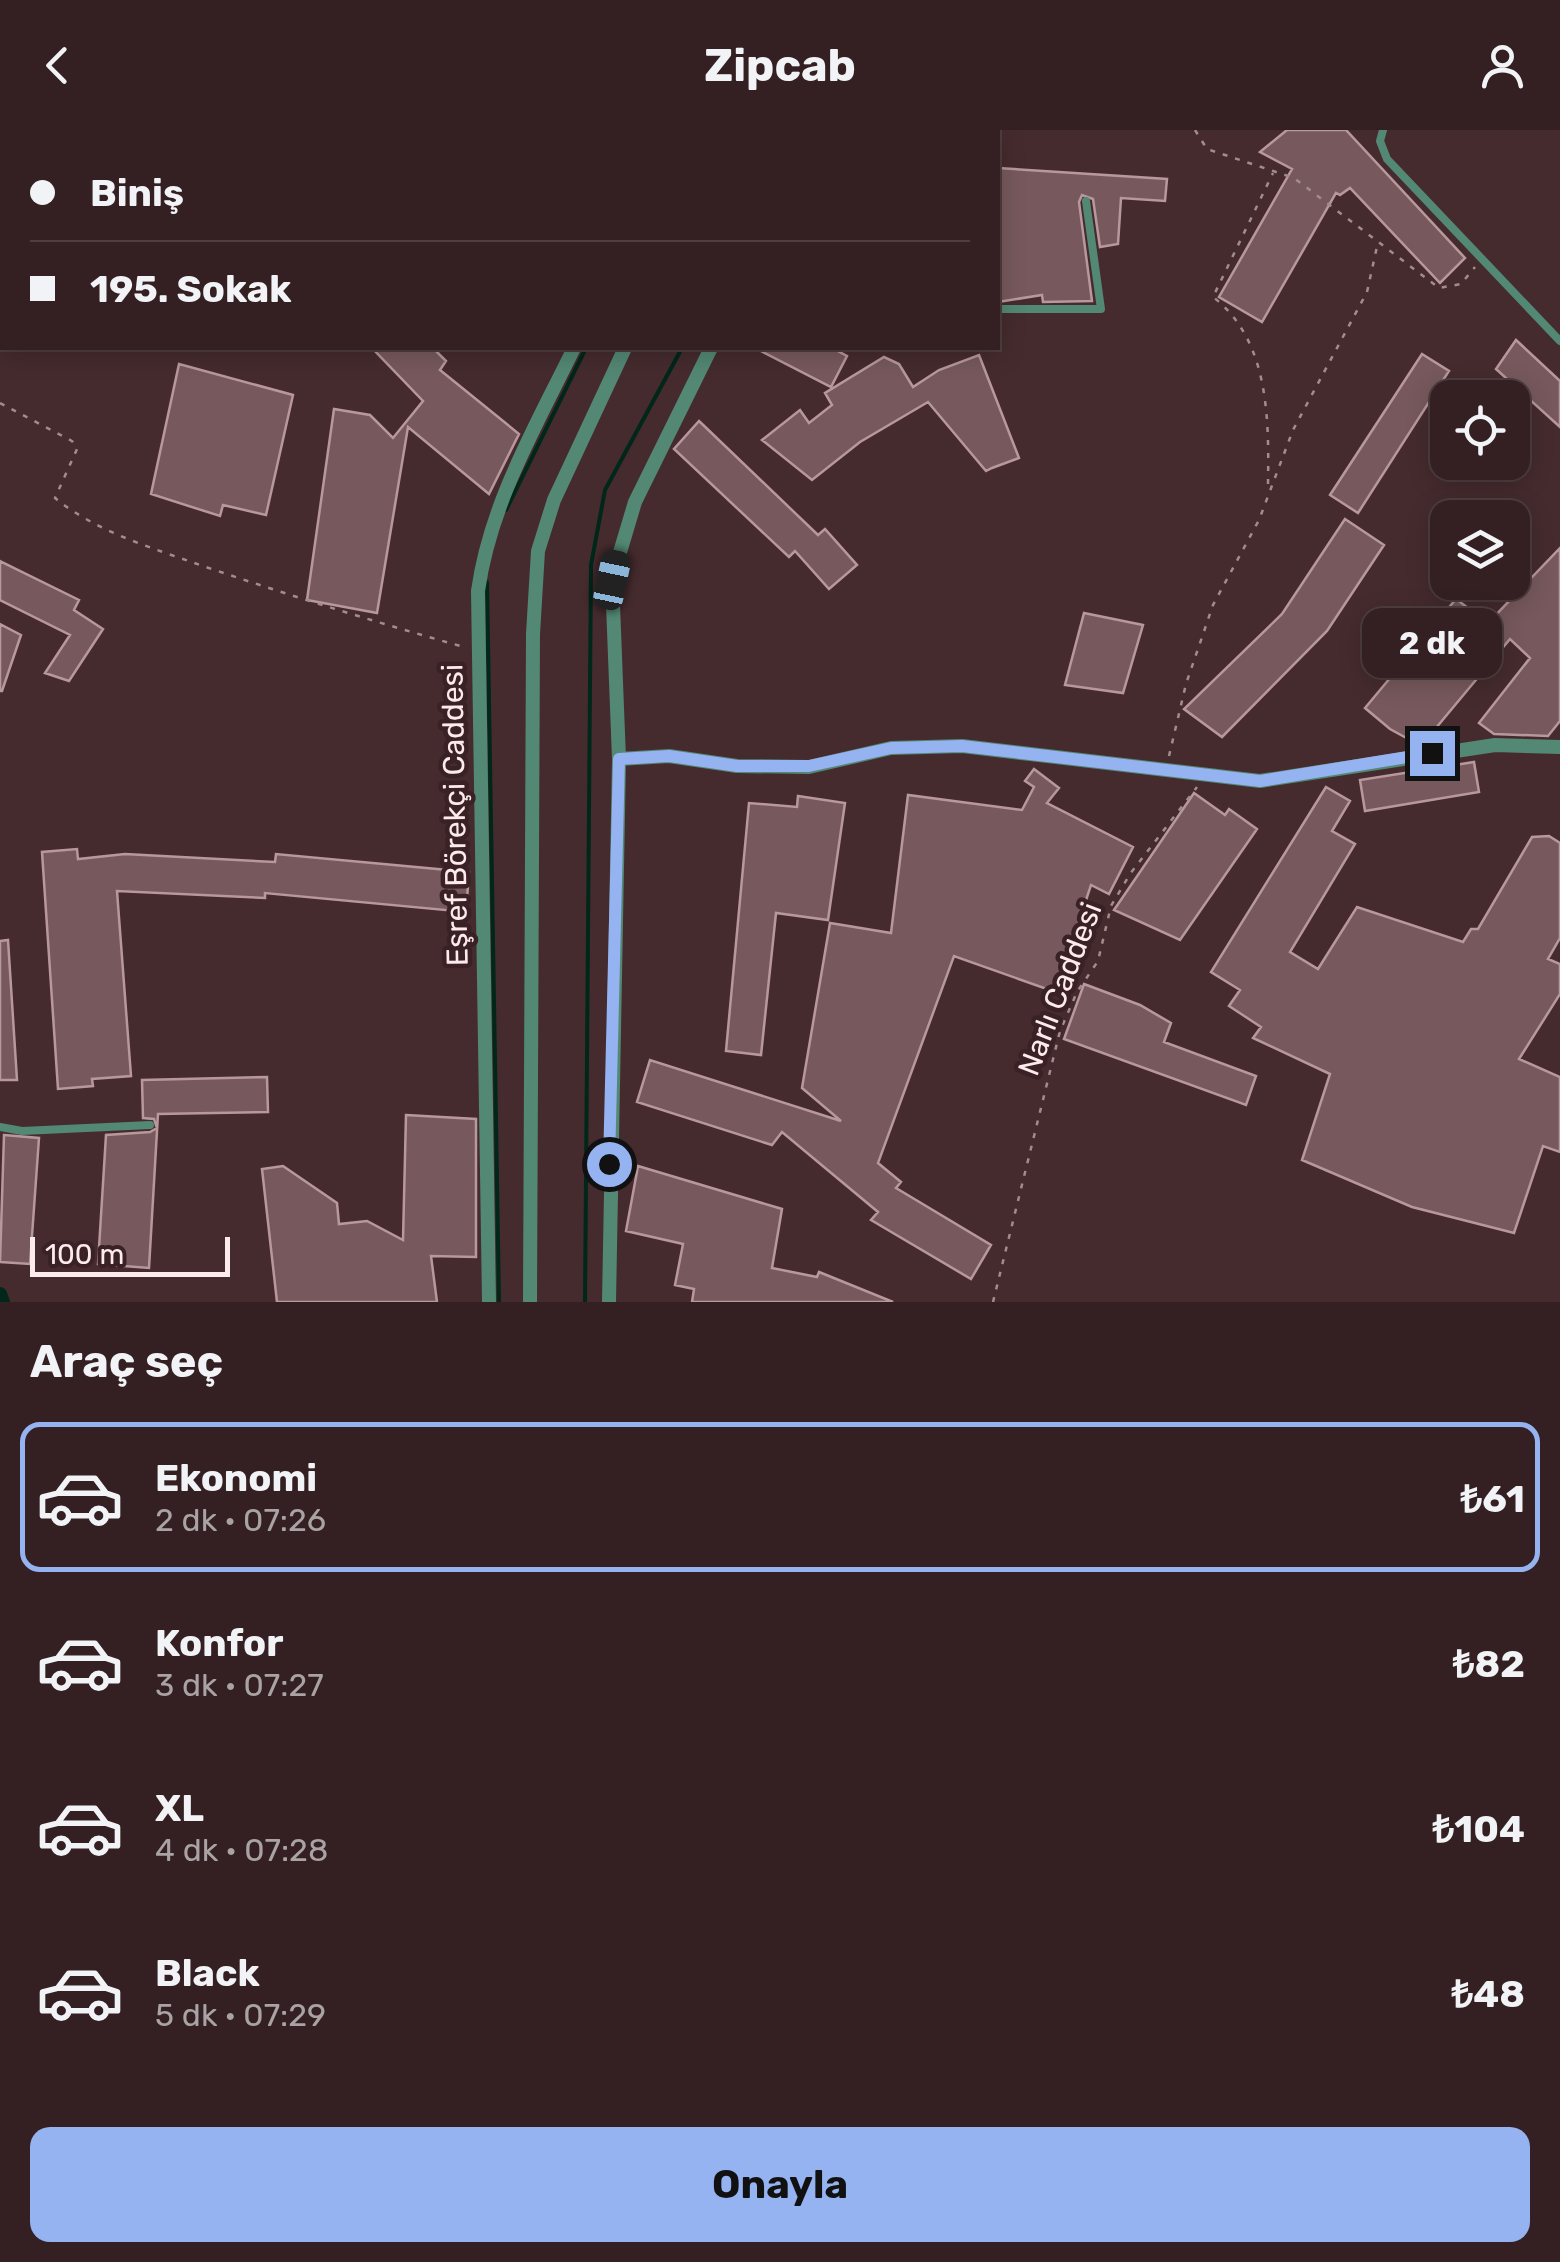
<!DOCTYPE html>
<html lang="tr">
<head>
<meta charset="utf-8">
<style>
	:root { --surface:#342022; --page:#3c282a; --text:#f1f3f6; --muted:#a9a3a5; --line:#4e3e40; --accent:#95b2f1 }
	body { margin:0; font-family:Rubik,sans-serif; background:var(--page); color:var(--text); height:100vh; display:flex; flex-direction:column; font-size:38px; white-space:nowrap }
	* { box-sizing:border-box; margin:0 }
	p { font-size:32px; color:var(--muted) }
	.icon { flex:none; width:55px; height:55px; fill:none; stroke:currentColor; stroke-width:2; stroke-linecap:round; stroke-linejoin:round }
	.map { position:relative; height:1172px; overflow:hidden }
	.sheet { display:flex; flex-direction:column; background:var(--surface); flex:1 }
	.sheet>* { flex:none }
	.guide { position:absolute; left:0px; top:0px; width:1000px; height:220px; box-shadow:0 5px 25px #0003,0 0 0 2px var(--line); display:grid; align-content:center; height:220px; padding:0 30px; background:var(--surface) }
	.tools { position:absolute; left:1430px; top:250px; display:grid; gap:20px }
	.tools a { display:grid; place-items:center; width:100px; height:100px; border-radius:20px; background:var(--surface); box-shadow:0 5px 25px #0003,0 0 0 2px var(--line); font-size:50px }
	.scale { position:absolute; left:30px; bottom:25px; width:200px; box-sizing:border-box; padding-left:10px; border:5px solid #fceaec; border-top:0; font-size:28px; line-height:35px; white-space:nowrap; color:#fceaec; -webkit-text-stroke:8px #3a2125; paint-order:stroke }
	.end { position:absolute; width:45px; height:45px; margin:-22px; border:12px solid #95b2f1; background:#111; box-shadow:0 0 0 5px #111 }
	.from { border-radius:50% }
	.bubble { position:absolute; height:70px; border-radius:20px; background:var(--surface); box-shadow:0 5px 25px #0003,0 0 0 2px var(--line); font-size:32px; font-weight:700; line-height:70px; text-align:center }
	.car { position:absolute; width:30px; height:60px; margin:-30px -15px; border-radius:12px; box-shadow:0 0 8px 2px #0007; background:linear-gradient(#222 24%,#8ab4d8 0 40%,#222 0 76%,#8ab4d8 0 86%,#222 0) }
	.guide b { display:flex; align-items:center; gap:35px; height:95px; font-size:38px }
	.guide b+b { border-top:2px solid var(--line) }
	.guide i { width:25px; height:25px; background:var(--text) }
	ul { padding:0; list-style:none }
	li { display:flex; align-items:center; gap:30px; height:150px; margin:0 20px 15px; padding:0 10px; border:5px solid transparent; border-radius:20px }
	li div { flex:1 }
	li b { display:block; font-size:38px }
	li em { font-style:normal; font-weight:700 }
	li.active { border-color:var(--accent) }
	li>.icon { width:90px; height:90px; stroke-width:1.5 }
	h2 { padding:0 30px; font-size:45px; line-height:120px }
	.cta { display:flex; gap:20px; margin-top:auto; padding:20px 30px }
	.cta a { flex:1; height:115px; border-radius:20px; background:var(--accent); color:#111; font-size:40px; font-weight:700; line-height:115px; text-align:center }
	header { display:flex; justify-content:space-between; align-items:center; height:130px; padding:0 30px; background:var(--surface); font-size:45px; font-weight:700 }
	.map>svg:first-child { display:block }
	.lines { fill:none; stroke-linecap:round; stroke-linejoin:round }
	.stream { stroke:#00271a; stroke-width:4 }
	.canal { stroke:#00271a; stroke-width:14 }
	.building { fill:#77595d; stroke:#b8989c; stroke-width:2.5 }
	.path { stroke:#a28c8f; stroke-width:2.5; stroke-dasharray:5 8; stroke-linecap:butt }
	.lane { stroke:#538874; stroke-width:8 }
	.street { stroke:#538874; stroke-width:14 }
	.route { stroke:#95b2f1; stroke-width:12 }
	.labels { text-anchor:middle; stroke-width:9; stroke-linejoin:round; paint-order:stroke }
	.street-label { font-size:30px; fill:#fceaec; stroke:#3a2125 }
</style>
</head>
<body>
<header><svg class="icon" aria-label="back" viewBox="0 0 24 24"><path d="M15 5l-7 7 7 7"/></svg>Zipcab<svg class="icon" aria-label="person" viewBox="0 0 24 24"><circle cx="12" cy="8" r="4"/><path d="M4 21q1-7 8-7t8 7"/></svg></header>
<div class="map">
<svg width="1560" height="1172" viewBox="0 0 1560 1172">
	<rect width="100%" height="100%" fill="#452b2e"/>
	<g class="lines">
		<path class="stream" d="M 691,2 L 692,0
			M 779,2 L 780,0
			M 506,380 L 586,218
			M 487,452 L 499,1172
			M 585,1172 L 591,435 L 605,360 L 682,218"/>
		<path class="canal" d="M 0,1164 L 3,1172"/>
	</g>
	<path class="building" d="M 1287,0 L 1346,0 L 1465,128 L 1440,153 L 1350,58 L 1340,65 L 1336,63 L 1262,192 L 1219,167 L 1292,39 L 1260,22 Z
		M 998,38 L 1167,49 L 1165,71 L 1121,68 L 1118,114 L 1100,117 L 1093,69 L 1082,65 L 1079,72 L 1092,171 L 1043,172 L 1042,165 L 998,172 Z
		M 1516,210 L 1560,251 L 1560,297 L 1496,239 Z
		M 372,218 L 433,218 L 446,231 L 440,240 L 519,304 L 489,364 L 408,297 L 377,483 L 307,470 L 334,279 L 370,285 L 393,308 L 423,271 Z
		M 755,218 L 832,218 L 847,226 L 831,257 Z
		M 1422,224 L 1449,241 L 1358,383 L 1330,365 Z
		M 979,225 L 1019,328 L 992,338 L 986,341 L 928,272 L 860,312 L 812,350 L 762,310 L 800,280 L 809,293 L 832,275 L 825,263 L 884,227 L 899,234 L 913,257 L 939,240 Z
		M 179,234 L 293,265 L 266,385 L 223,375 L 220,386 L 151,364 Z
		M 699,291 L 818,405 L 825,399 L 857,435 L 829,459 L 795,421 L 789,427 L 674,319 Z
		M 1345,389 L 1384,415 L 1327,501 L 1222,607 L 1184,579 L 1282,484 Z
		M 1560,418 L 1560,591 L 1548,606 L 1494,604 L 1479,593 L 1530,528 L 1510,509 L 1421,616 L 1390,599 L 1365,578 L 1456,469 L 1488,493 Z
		M 0,431 L 79,470 L 74,480 L 103,499 L 69,551 L 45,543 L 70,505 L 0,470 Z
		M 1084,483 L 1143,495 L 1123,563 L 1065,555 Z
		M 0,494 L 21,505 L 2,561 L 0,561 Z
		M 1474,632 L 1479,662 L 1365,681 L 1360,650 Z
		M 1034,639 L 1059,658 L 1047,673 L 1133,717 L 1109,764 L 1091,755 L 1078,794 L 1083,796 L 1058,863 L 954,826 L 878,1033 L 901,1052 L 896,1058 L 991,1115 L 971,1149 L 871,1090 L 878,1082 L 782,1002 L 772,1015 L 637,972 L 650,930 L 841,991 L 802,958 L 830,793 L 891,803 L 908,665 L 1022,680 L 1034,657 L 1025,651 Z
		M 1326,657 L 1350,671 L 1332,701 L 1355,714 L 1290,822 L 1318,839 L 1357,777 L 1463,812 L 1471,799 L 1478,799 L 1532,707 L 1549,706 L 1560,713 L 1560,808 L 1548,829 L 1560,834 L 1560,864 L 1519,929 L 1560,947 L 1560,1022 L 1543,1016 L 1514,1103 L 1412,1077 L 1302,1030 L 1330,944 L 1253,908 L 1261,897 L 1229,876 L 1240,860 L 1211,842 Z
		M 1194,663 L 1225,685 L 1229,679 L 1257,699 L 1180,810 L 1114,780 Z
		M 798,666 L 845,673 L 828,790 L 776,783 L 761,925 L 726,921 L 749,673 L 797,677 Z
		M 77,719 L 78,729 L 125,724 L 275,732 L 276,724 L 469,742 L 466,782 L 265,763 L 265,768 L 117,761 L 131,946 L 92,949 L 93,956 L 58,959 L 42,722 Z
		M 8,810 L 17,950 L 0,950 L 0,811 Z
		M 1084,854 L 1140,875 L 1171,893 L 1164,912 L 1256,946 L 1246,975 L 1064,909 Z
		M 267,947 L 268,982 L 158,984 L 149,1138 L 98,1134 L 106,1005 L 150,1002 L 157,998 L 154,989 L 143,988 L 142,950 Z
		M 406,985 L 476,989 L 476,1127 L 431,1126 L 437,1172 L 277,1172 L 262,1039 L 283,1036 L 337,1073 L 339,1094 L 367,1091 L 403,1110 Z
		M 4,1005 L 39,1008 L 30,1134 L 0,1132 Z
		M 638,1036 L 782,1079 L 772,1138 L 817,1147 L 819,1142 L 893,1172 L 692,1172 L 694,1159 L 675,1155 L 683,1114 L 626,1101 Z"/>
	<g class="lines">
		<path class="path" d="M 1195,0 L 1207,19 L 1294,48 L 1439,158 L 1461,154 L 1475,137
			M 0,273 L 72,311 L 77,319 L 55,368 C 95,401 152,418 200,435 C 288,465 375,492 464,517
			M 1268,354 C 1269,288 1269,210 1213,167 L 1273,43
			M 1169,626 L 1186,554 L 1213,475 L 1259,390 L 1293,300 L 1367,162 L 1378,112
			M 993,1172 L 1060,901 L 1077,862 L 1098,831 L 1111,776 L 1130,744 L 1197,657"/>
		<path class="lane" d="M 140,0 L 142,2
			M 423,0 L 425,2
			M 905,0 L 908,2
			M 1383,0 L 1380,11 L 1387,29 L 1560,211
			M 161,2 L 164,0
			M 963,2 L 964,0
			M 998,179 L 1101,179 L 1086,71
			M 0,997 L 22,1001 L 150,995"/>
		<path class="street" d="M 681,2 L 682,0
			M 729,2 L 730,0
			M 817,2 L 818,0
			M 619,629 L 669,626 L 737,636 L 809,637 L 891,618 L 962,616 L 1260,651 L 1495,615 L 1560,617
			M 489,1172 L 478,461 C 490,374 536,296 574,218
			M 530,1172 L 533,504 L 538,421 L 554,370 L 625,218
			M 609,1172 L 619,629 L 612,449 L 635,372 L 711,218"/>
	</g>
	<g class="lines">
		<path class="route" d="M 609,1034 L 619,629 L 669,626 L 737,636 L 809,636 L 891,618 L 962,616 L 1260,651 L 1432,623"/>
	</g>
	<g class="labels">
		<g class="street-label">
			<text transform="translate(455 685) rotate(-91)" y="10">Eşref Börekçi Caddesi</text>
			<text transform="translate(1060 859) rotate(-69)" y="10">Narlı Caddesi</text>
		</g>
	</g>
</svg>
<div class="tools">
<a><svg class="icon" aria-label="locate" viewBox="0 0 24 24"><circle cx="12" cy="12" r="6"/><path d="M12 2v4M12 18v4M2 12h4M18 12h4"/></svg></a>
<a><svg class="icon" aria-label="layers" viewBox="0 0 24 24"><path d="M12 4l9 5-9 5-9-5zM3 14l9 5 9-5"/></svg></a>
</div>
<div class="scale">100 m</div>
<i class="end from" style="left:609px;top:1034px"></i>
<i class="end" style="left:1432px;top:623px"></i>
<div class="bubble" style="left:1362px;top:478px;width:140px">2 dk</div>
<i class="car" style="left:612px;top:450px;rotate:12deg"></i>
<div class="guide">
<b><i class="from"></i>Biniş</b>
<b><i></i>195. Sokak</b>
</div>
</div>
<section class="sheet">
<h2>Araç seç</h2>
<ul>
<li class="active"><svg class="icon" aria-label="car" viewBox="0 0 24 24"><path d="M5 17H2v-5l4-1 3-4h7l3 4 3 1v5h-3M9 17h6M6 11h13"/><circle cx="7" cy="17" r="2"/><circle cx="17" cy="17" r="2"/></svg><div><b>Ekonomi</b><p>2 dk · 07:26</p></div><em>₺61</em></li>
<li><svg class="icon" aria-label="car" viewBox="0 0 24 24"><path d="M5 17H2v-5l4-1 3-4h7l3 4 3 1v5h-3M9 17h6M6 11h13"/><circle cx="7" cy="17" r="2"/><circle cx="17" cy="17" r="2"/></svg><div><b>Konfor</b><p>3 dk · 07:27</p></div><em>₺82</em></li>
<li><svg class="icon" aria-label="car" viewBox="0 0 24 24"><path d="M5 17H2v-5l4-1 3-4h7l3 4 3 1v5h-3M9 17h6M6 11h13"/><circle cx="7" cy="17" r="2"/><circle cx="17" cy="17" r="2"/></svg><div><b>XL</b><p>4 dk · 07:28</p></div><em>₺104</em></li>
<li><svg class="icon" aria-label="car" viewBox="0 0 24 24"><path d="M5 17H2v-5l4-1 3-4h7l3 4 3 1v5h-3M9 17h6M6 11h13"/><circle cx="7" cy="17" r="2"/><circle cx="17" cy="17" r="2"/></svg><div><b>Black</b><p>5 dk · 07:29</p></div><em>₺48</em></li>
</ul>
<div class="cta"><a>Onayla</a></div>
</section>
</body>
</html>
